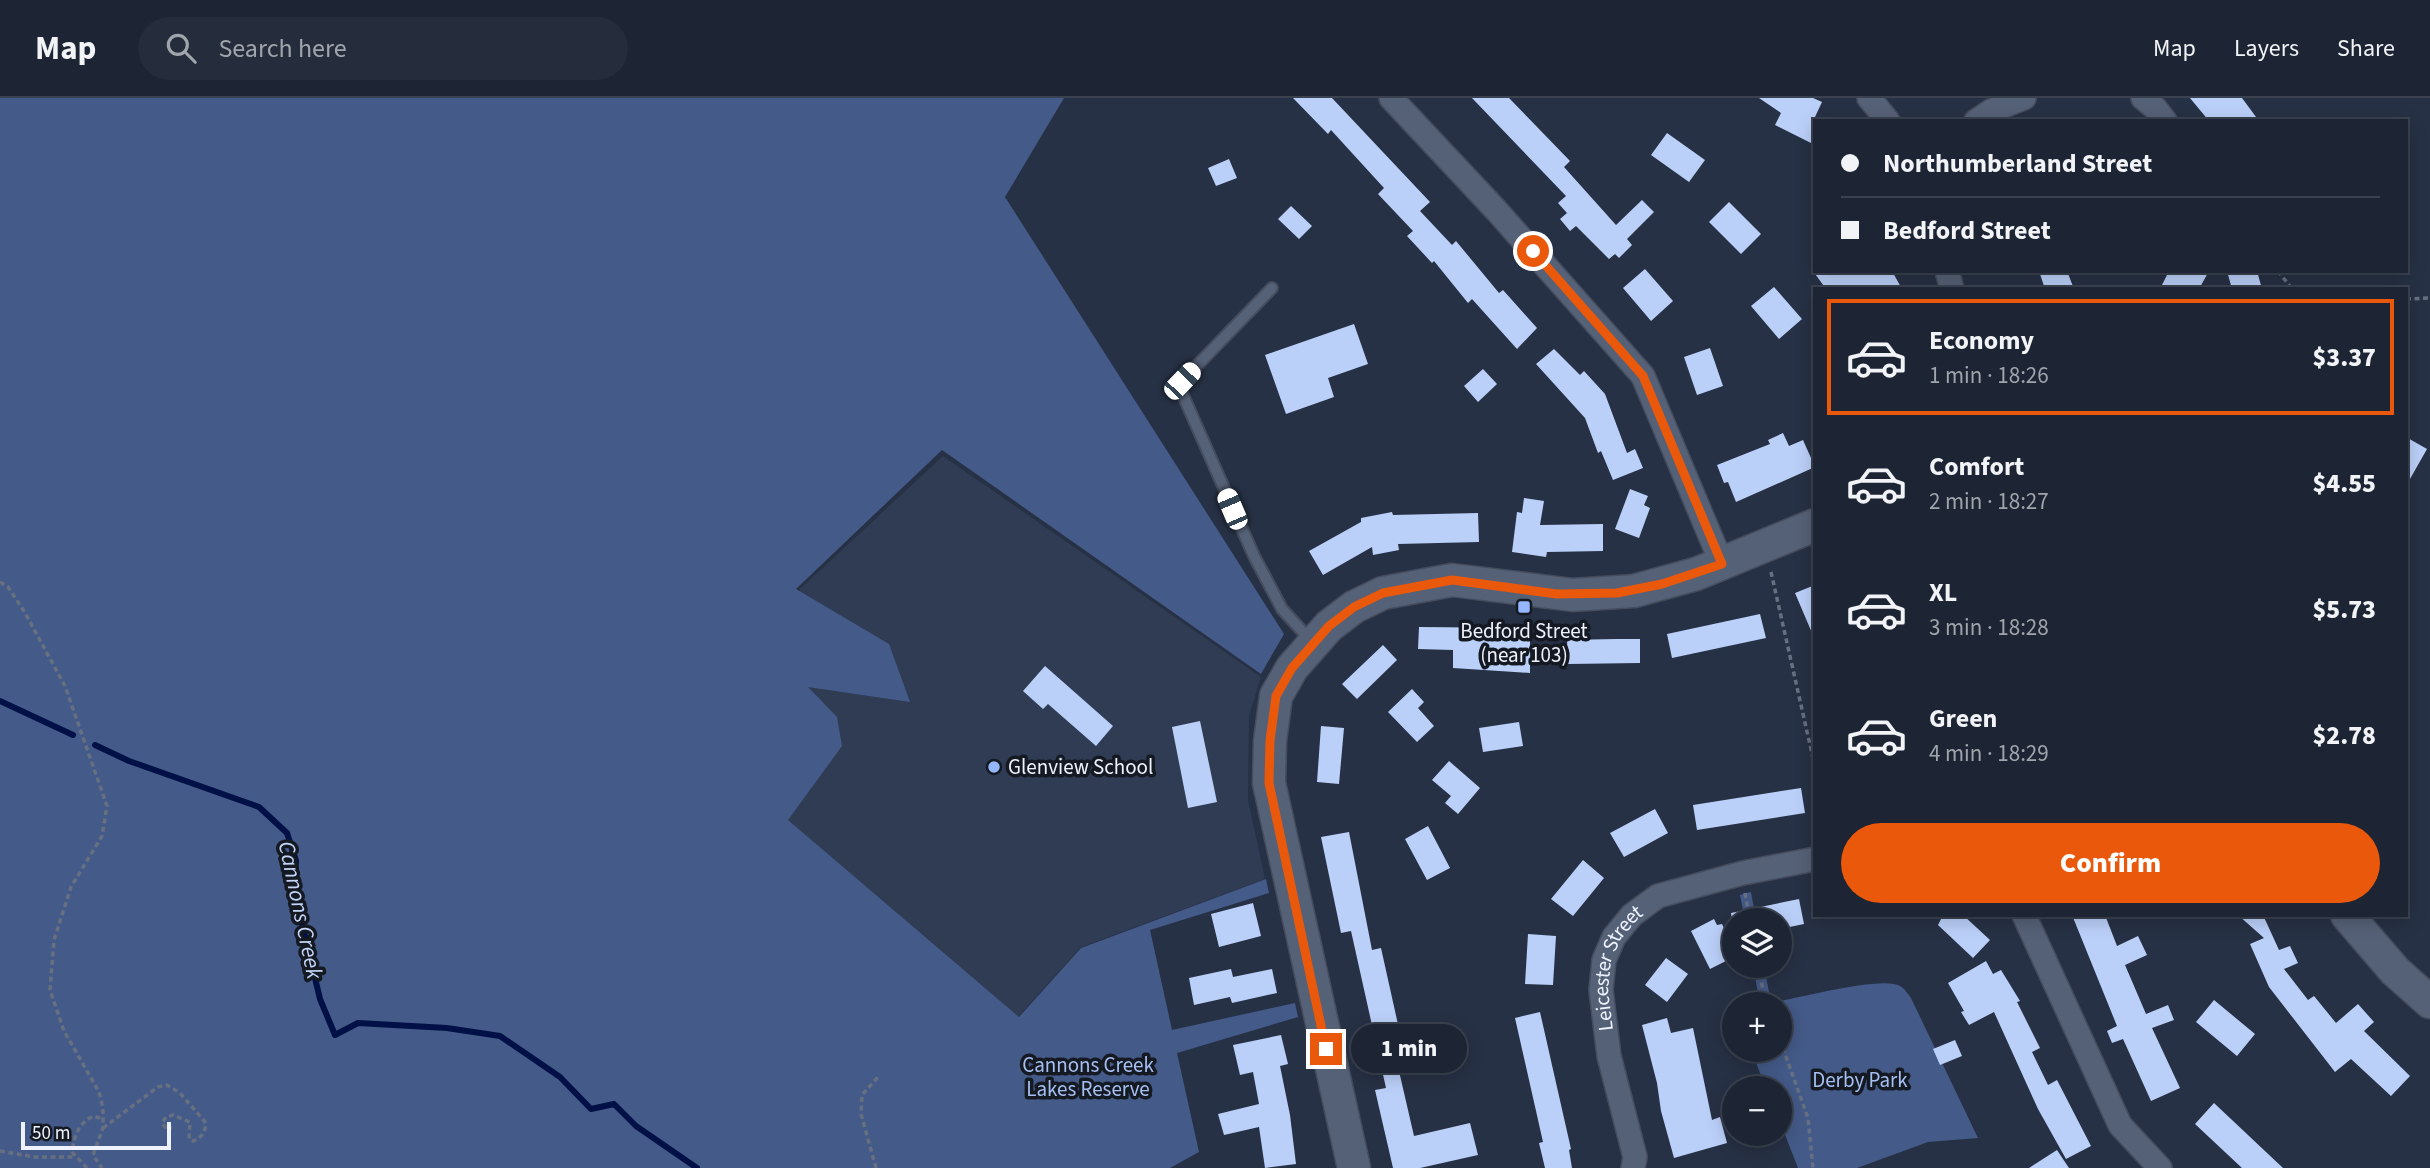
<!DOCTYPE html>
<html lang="en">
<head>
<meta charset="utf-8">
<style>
	:root { --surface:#1d2534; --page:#252d3c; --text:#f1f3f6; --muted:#a0a5ac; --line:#3b424f; --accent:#ea580c }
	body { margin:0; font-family:"Source Sans 3",sans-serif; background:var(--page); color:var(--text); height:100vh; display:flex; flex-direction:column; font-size:26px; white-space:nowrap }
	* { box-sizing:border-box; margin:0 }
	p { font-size:23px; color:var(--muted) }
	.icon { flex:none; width:38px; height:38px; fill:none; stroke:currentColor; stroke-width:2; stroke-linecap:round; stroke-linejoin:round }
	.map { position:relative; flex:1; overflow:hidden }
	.sheet { position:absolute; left:1813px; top:189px; width:595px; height:630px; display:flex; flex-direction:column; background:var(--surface); border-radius:0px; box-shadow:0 4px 18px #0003,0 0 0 2px var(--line) }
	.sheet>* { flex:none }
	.top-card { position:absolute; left:1813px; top:21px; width:595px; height:154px; border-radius:0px; box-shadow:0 4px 18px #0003,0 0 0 2px var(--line); display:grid; align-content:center; height:154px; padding:0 28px; background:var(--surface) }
	.buttons { position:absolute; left:1722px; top:810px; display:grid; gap:14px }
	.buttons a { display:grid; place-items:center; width:70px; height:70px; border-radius:50%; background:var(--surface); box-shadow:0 4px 18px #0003,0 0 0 2px var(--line); font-size:35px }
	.scale { position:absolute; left:21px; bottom:18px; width:150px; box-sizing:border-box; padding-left:7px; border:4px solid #edf2fd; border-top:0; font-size:19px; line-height:24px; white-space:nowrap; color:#edf2fd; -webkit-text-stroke:5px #141922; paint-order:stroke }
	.end { position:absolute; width:32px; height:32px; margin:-16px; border:9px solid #ea580c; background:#fff; box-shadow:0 0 0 4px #fff }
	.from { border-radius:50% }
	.bubble { position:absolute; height:49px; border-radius:24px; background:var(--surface); box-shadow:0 4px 18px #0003,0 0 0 2px var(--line); font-size:23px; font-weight:800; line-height:49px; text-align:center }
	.car { position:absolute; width:21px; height:42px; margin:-21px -10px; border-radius:9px; box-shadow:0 0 5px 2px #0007; background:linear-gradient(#fff 24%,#345 0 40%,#fff 0 76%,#345 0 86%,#fff 0) }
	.top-card b { display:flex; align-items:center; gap:24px; height:66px; font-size:26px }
	.top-card b+b { border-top:2px solid var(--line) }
	.top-card i { width:18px; height:18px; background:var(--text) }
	ul { padding:12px 0 0; list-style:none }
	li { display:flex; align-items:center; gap:21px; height:116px; margin:0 14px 10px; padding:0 14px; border:4px solid transparent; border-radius:0px }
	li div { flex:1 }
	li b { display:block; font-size:26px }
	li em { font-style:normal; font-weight:800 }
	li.on { border-color:var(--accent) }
	li>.icon { width:63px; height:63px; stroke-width:1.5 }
	.action { display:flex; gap:14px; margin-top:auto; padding:14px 28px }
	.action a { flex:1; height:80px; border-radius:42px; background:var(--accent); color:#fff; font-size:28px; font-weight:800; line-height:80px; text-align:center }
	header { display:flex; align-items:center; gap:42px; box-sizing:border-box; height:98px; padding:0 35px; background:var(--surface); border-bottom:2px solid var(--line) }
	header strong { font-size:33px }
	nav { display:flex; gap:38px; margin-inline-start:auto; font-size:24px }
	.search { width:490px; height:63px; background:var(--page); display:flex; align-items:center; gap:18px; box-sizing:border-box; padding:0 24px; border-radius:38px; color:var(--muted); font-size:26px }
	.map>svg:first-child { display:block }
	.built { fill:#2f3c54 }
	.green { fill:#445a88 }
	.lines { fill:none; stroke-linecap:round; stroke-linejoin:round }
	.stream { stroke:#011046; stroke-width:6 }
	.building { fill:#bbd0f9 }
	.lane-casing { stroke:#454c5d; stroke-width:14 }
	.street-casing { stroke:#454c5d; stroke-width:26 }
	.secondary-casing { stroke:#454c5d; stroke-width:35 }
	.path { stroke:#677081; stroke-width:3.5; stroke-dasharray:5 3.5; stroke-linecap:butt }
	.lane { stroke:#556177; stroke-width:10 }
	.street { stroke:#556177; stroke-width:23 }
	.secondary { stroke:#556177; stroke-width:32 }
	.route { stroke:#ea580c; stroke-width:9 }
	.poi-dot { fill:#94b7fd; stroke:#141922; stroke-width:2.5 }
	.labels { text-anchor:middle; stroke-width:7; stroke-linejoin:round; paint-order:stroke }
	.poi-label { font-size:21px; fill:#edf2fd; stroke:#141922 }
	.street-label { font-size:21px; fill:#edf2fd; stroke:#141922 }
	.park-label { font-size:21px; fill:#a5bff3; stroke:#141922 }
	.water-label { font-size:23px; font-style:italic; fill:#c3d5f9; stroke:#141922 }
</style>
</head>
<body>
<header>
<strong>Map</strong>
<div class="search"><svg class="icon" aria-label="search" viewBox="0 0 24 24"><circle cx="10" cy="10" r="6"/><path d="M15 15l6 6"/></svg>Search here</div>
<nav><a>Map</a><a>Layers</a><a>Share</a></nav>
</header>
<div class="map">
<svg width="2430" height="1070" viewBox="0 0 2430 1070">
	<rect width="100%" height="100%" fill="#273145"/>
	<path class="built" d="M 943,358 L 1261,579 L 1249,618 L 1248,702 L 1265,781 L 1081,849 L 1018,919 L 816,943 L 732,637 L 800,491 Z"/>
	<path class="green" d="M 0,0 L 1064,0 L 1005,99 L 1284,536 L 1261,576 L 942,352 L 796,491 L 889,546 L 910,604 L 808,589 L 837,619 L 842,648 L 788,722 L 1019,919 L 1081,850 L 1266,781 L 1269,795 L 1150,832 L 1172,932 L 1295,905 L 1298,919 L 1177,955 L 1199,1054 L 1170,1070 L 0,1070 Z
		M 1751,794 L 1756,822 L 1745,822 L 1740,797 Z
		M 1753,868 L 1764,868 L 1769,894 L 1780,903 C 1803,899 1883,878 1900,888 C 1904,890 1908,896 1911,900 L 1978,1040 L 1928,1044 L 1857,1070 L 1798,1070 L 1780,1024 L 1780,990 L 1766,990 L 1751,952 L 1780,952 L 1780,906 L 1753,906 L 1758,895 Z"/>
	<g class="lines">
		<path class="stream" d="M 0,603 L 73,637
			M 95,647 L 129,663 L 259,709 L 287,735 L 296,763 L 294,792 L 320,901 L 335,937 L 358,925 L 447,930 L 500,938 L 560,979 L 591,1011 L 614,1006 L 636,1028 L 697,1070"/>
	</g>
	<path class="building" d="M 1293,0 L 1332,0 L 1430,104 L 1420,113 L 1452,147 L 1456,143 L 1499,195 L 1503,192 L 1537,230 L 1517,251 L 1472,201 L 1468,205 L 1434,163 L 1432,165 L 1407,138 L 1413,133 L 1378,96 L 1384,90 L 1331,32 L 1328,36 Z
		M 1472,0 L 1509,0 L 1570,63 L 1564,69 L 1616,127 L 1642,102 L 1654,114 L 1627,141 L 1632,147 L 1619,160 L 1615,156 L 1609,161 L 1576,128 L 1570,133 L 1560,121 L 1567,115 L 1558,105 L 1566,98 Z
		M 1759,0 L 1813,0 L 1822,4 L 1815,19 L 1815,47 L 1775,27 L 1781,15 Z
		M 2190,0 L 2242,0 L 2259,23 L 2209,23 Z
		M 1667,35 L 1705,62 L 1689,84 L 1651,57 Z
		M 1229,61 L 1237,80 L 1216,88 L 1208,70 Z
		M 1729,104 L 1761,136 L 1741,156 L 1709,124 Z
		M 1291,108 L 1312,128 L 1299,141 L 1278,121 Z
		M 1645,171 L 1673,203 L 1651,223 L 1623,190 Z
		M 1813,173 L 1892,173 L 1902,191 L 1826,191 Z
		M 2039,173 L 2067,173 L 2074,191 L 2045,191 Z
		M 2169,173 L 2209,173 L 2199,191 L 2160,191 Z
		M 2227,173 L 2257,173 L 2262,191 L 2232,191 Z
		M 1774,189 L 1802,221 L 1779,241 L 1751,208 Z
		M 1354,226 L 1368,266 L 1328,280 L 1334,299 L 1286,316 L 1265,257 Z
		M 1710,250 L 1723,288 L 1697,297 L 1684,259 Z
		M 1554,251 L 1580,277 L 1584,273 L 1605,296 L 1627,355 L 1635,351 L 1643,370 L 1613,382 L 1601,353 L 1598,355 L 1585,320 L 1536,266 Z
		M 1483,271 L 1497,286 L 1478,304 L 1464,288 Z
		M 1783,335 L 1789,348 L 1803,342 L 1815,369 L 1736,404 L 1728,384 L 1724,385 L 1717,367 L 1770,346 L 1768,342 Z
		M 2406,339 L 2427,351 L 2406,388 Z
		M 1630,391 L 1648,398 L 1644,407 L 1650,410 L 1639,440 L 1615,431 Z
		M 1524,400 L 1544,403 L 1540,427 L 1603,426 L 1603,453 L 1547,454 L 1546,459 L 1512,454 L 1517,414 L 1522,415 Z
		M 1392,414 L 1393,417 L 1478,415 L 1479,444 L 1398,446 L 1399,452 L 1373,457 L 1372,449 L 1323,477 L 1309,453 L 1361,424 L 1361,420 Z
		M 1815,487 L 1815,542 L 1795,495 Z
		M 1760,516 L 1766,540 L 1672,560 L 1667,536 Z
		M 1419,529 L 1530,530 L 1530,575 L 1453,570 L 1453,552 L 1418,551 Z
		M 1616,541 L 1640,541 L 1640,565 L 1568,566 L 1567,542 Z
		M 1383,547 L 1397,562 L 1357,601 L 1342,586 Z
		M 1045,568 L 1113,628 L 1096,648 L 1048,606 L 1043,611 L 1023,593 Z
		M 1412,591 L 1424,604 L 1418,610 L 1434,628 L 1417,644 L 1388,614 Z
		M 1200,623 L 1217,704 L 1188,710 L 1172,629 Z
		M 1519,624 L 1523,648 L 1483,654 L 1479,630 Z
		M 1321,628 L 1344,630 L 1339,686 L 1317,684 Z
		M 1449,663 L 1480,690 L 1458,716 L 1445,705 L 1451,698 L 1432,682 Z
		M 1801,690 L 1805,715 L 1697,732 L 1693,707 Z
		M 1655,711 L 1668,735 L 1624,759 L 1610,735 Z
		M 1428,728 L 1450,770 L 1427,782 L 1405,741 Z
		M 1349,734 L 1372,852 L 1381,850 L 1405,958 L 1396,960 L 1414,1038 L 1470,1025 L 1478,1057 L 1420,1070 L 1393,1070 L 1375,992 L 1386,990 L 1351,833 L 1341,835 L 1321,739 Z
		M 1583,762 L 1604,780 L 1573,818 L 1551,801 Z
		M 1799,801 L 1804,826 L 1780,831 L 1780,822 L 1732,822 L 1731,815 Z
		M 1253,805 L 1261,838 L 1219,849 L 1211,816 Z
		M 1943,817 L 1963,817 L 1990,842 L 1973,860 L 1938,827 Z
		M 2072,817 L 2105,817 L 2117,848 L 2138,838 L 2147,857 L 2125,867 L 2146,916 L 2168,907 L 2174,922 L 2152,930 L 2180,990 L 2151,1003 L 2123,941 L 2112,945 L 2107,933 L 2117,928 Z
		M 2238,817 L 2263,817 L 2279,852 L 2290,848 L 2298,865 L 2284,871 L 2308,902 L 2314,898 L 2336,925 L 2358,906 L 2374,924 L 2364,933 L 2410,978 L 2391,998 L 2351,961 L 2335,974 L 2269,889 L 2250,846 L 2264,840 Z
		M 1714,821 L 1717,827 L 1722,826 L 1734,851 L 1734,859 L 1710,871 L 1691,833 Z
		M 1528,836 L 1556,838 L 1553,887 L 1525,886 Z
		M 1666,860 L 1688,876 L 1667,904 L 1645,887 Z
		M 1986,863 L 1993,876 L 2001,872 L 2020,903 L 2017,904 L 2040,950 L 2032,954 L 2048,987 L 2057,982 L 2091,1048 L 2066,1061 L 2038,1011 L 1994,914 L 1969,927 L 1961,914 L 1964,913 L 1948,885 Z
		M 1231,871 L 1233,879 L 1272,871 L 1277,895 L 1232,905 L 1230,899 L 1194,907 L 1189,880 Z
		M 2214,902 L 2255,936 L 2237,958 L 2196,924 Z
		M 1540,914 L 1571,1051 L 1569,1052 L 1572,1070 L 1545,1070 L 1539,1045 L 1543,1044 L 1515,920 Z
		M 1667,920 L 1671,935 L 1693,930 L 1712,1022 L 1720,1019 L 1727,1045 L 1674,1060 L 1661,1013 L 1657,985 L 1642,927 Z
		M 1281,937 L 1288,966 L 1280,968 L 1290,1017 L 1296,1066 L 1265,1070 L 1259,1029 L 1224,1037 L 1218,1016 L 1259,1006 L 1253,974 L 1240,977 L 1233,947 Z
		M 1955,942 L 1962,958 L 1940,967 L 1933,951 Z
		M 2214,1005 L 2283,1070 L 2242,1070 L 2195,1026 Z
		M 2057,1052 L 2069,1070 L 2029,1070 Z"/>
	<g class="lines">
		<defs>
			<path id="lane" d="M 1272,190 L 1182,283 L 1182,295 L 1254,458 L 1282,511 L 1312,544"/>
			<g id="street">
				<path d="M 1391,0 L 1496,112 L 1643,278 L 1722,466"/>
				<path d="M 1869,0 L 1888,23"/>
				<path d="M 2143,0 L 2155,10 L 2165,23"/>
				<path d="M 1976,23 L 1991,13 L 2024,0"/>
				<path d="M 1947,173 L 1952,191"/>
				<path d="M 2024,817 L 2120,1027 L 2160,1070"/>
				<path id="s1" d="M 1633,1070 L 1635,1059 L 1609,958 L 1601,892 L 1604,862 L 1614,839 L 1632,817 L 1658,798 L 1743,775 L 1815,761"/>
			</g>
			<path id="secondary" d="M 2347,817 L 2395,873 L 2430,904
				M 1354,1070 L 1269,685 L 1270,643 L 1276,598 L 1292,570 L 1329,528 L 1354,509 L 1383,495 L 1452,482 L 1573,497 L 1634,493 L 1696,476 L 1815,427"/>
		</defs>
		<use href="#lane" class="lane-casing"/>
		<use href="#street" class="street-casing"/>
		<use href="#secondary" class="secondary-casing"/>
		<path class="path" d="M 2278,173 L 2292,191
			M 2406,201 L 2430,200
			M 1771,474 L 1815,669
			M 0,484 L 8,489 L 24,513 L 65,588 L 107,708 L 102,738 L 71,789 L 54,842 L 50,892 L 64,933 L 99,994 L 103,1010 L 103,1030 L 93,1057 L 102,1070
			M 1745,795 L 1750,822
			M 1758,868 L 1766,906
			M 1780,942 L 1808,1020 L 1813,1070
			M 103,1030 L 158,989 L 167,987 L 180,995 L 206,1025 C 205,1034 202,1040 193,1043 L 189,1041 L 190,1024 L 173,1017 L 166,1019 L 162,1025 L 165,1029 L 172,1030
			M 0,1053 L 35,1059 L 76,1059
			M 87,1070 L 72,1054 C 75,1037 77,1027 93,1018 L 103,1021
			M 876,1070 L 861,1016 L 862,997 L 878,979"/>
		<use href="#lane" class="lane"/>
		<use href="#street" class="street"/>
		<use href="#secondary" class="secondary"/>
	</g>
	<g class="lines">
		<path class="route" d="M 1326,951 L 1269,685 L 1270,643 L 1276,598 L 1292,570 L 1329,528 L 1354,509 L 1383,495 L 1452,482 L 1557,496 L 1617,495 L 1662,486 L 1722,466 L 1643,278 L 1533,153"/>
	</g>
	<g class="poi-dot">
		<rect x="1517" y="502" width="14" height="14" rx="3.5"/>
		<circle cx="994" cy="669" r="7"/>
	</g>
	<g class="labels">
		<g class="poi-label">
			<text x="1524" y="540">Bedford Street<tspan x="1524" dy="24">(near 103)</tspan></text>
			<text x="1008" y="676" text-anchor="start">Glenview School</text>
		</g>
		<g class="street-label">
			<text dy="7" stroke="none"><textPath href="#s1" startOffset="208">Leicester Street</textPath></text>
		</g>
		<g class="park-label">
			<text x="1088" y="974">Cannons Creek<tspan x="1088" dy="24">Lakes Reserve</tspan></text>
			<text x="1860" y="989">Derby Park</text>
		</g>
		<g class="water-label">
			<text transform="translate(301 812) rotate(78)" y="8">Cannons Creek</text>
		</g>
	</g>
</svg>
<div class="buttons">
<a><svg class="icon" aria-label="layers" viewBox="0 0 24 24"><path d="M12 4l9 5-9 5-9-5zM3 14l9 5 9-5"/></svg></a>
<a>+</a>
<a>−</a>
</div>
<div class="scale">50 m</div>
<i class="end from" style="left:1533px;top:153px"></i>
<i class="end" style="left:1326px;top:951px"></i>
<div class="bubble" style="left:1351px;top:926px;width:116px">1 min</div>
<i class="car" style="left:1182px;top:283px;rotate:44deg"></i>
<i class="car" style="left:1232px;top:411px;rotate:337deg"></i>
<div class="top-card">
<b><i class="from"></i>Northumberland Street</b>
<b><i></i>Bedford Street</b>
</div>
<section class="sheet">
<ul>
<li class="on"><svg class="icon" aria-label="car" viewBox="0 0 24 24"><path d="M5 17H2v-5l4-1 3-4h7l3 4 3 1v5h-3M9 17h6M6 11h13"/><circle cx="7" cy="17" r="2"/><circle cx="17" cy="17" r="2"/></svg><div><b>Economy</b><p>1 min · 18:26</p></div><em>$3.37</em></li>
<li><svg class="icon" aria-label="car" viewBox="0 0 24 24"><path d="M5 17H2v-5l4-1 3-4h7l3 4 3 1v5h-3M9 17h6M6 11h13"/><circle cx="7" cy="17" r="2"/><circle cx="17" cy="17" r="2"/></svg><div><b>Comfort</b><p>2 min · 18:27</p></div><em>$4.55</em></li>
<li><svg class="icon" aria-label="car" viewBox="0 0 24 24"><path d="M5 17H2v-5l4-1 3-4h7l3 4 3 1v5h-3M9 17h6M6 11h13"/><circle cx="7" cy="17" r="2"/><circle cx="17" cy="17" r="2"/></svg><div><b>XL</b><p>3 min · 18:28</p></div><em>$5.73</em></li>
<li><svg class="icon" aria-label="car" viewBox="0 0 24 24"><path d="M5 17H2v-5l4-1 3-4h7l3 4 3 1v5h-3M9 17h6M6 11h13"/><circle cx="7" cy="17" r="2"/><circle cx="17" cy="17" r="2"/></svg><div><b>Green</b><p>4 min · 18:29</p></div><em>$2.78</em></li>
</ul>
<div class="action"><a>Confirm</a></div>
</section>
</div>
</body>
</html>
